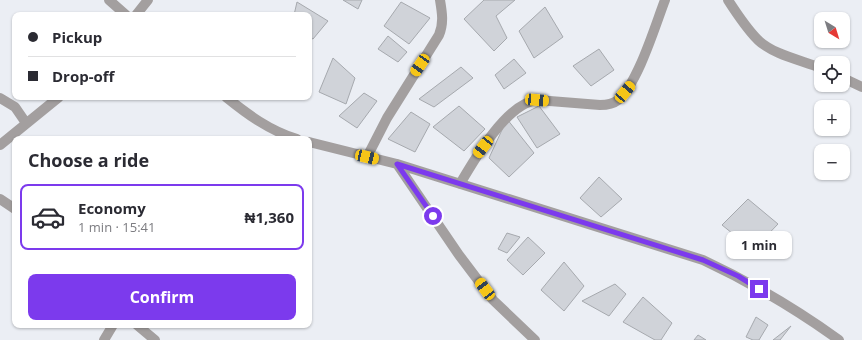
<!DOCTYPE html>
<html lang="en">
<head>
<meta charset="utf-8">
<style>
	:root { --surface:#fff; --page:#f7f7f7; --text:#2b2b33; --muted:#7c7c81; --line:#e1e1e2; --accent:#7c3aed }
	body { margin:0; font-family:"Open Sans",sans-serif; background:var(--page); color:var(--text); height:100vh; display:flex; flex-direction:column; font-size:15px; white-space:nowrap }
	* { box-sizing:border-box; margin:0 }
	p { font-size:13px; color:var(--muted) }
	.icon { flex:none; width:22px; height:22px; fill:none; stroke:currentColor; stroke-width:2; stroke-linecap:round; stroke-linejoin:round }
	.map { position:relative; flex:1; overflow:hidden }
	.details { position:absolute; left:12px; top:136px; width:300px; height:192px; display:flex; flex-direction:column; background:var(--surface); border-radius:8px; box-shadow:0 1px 3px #0004 }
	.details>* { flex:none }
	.guide { position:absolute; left:12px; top:12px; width:300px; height:88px; border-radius:8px; box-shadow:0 1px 3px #0004; display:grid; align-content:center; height:88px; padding:0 16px; background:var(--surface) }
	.needle { width:26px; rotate:142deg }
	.fabs { position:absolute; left:814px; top:12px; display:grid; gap:8px }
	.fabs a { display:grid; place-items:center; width:36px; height:36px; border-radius:8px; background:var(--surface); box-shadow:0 1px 3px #0004; font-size:20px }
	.end { position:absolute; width:18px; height:18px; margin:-9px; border:5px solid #7c3aed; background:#fff; box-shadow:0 0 0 2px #fff }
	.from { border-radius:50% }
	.bubble { position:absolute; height:28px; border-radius:8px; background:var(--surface); box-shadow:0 1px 3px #0004; font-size:13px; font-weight:700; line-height:28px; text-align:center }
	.car { position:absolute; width:12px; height:24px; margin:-12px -6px; border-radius:5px; box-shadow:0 0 3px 1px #0007; background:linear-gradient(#f5c518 24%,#345 0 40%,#f5c518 0 76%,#345 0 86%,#f5c518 0) }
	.guide b { display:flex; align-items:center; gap:14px; height:38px; font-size:15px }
	.guide b+b { border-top:1px solid var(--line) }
	.guide i { width:10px; height:10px; background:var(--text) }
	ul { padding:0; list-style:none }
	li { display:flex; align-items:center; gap:12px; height:66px; margin:0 8px 6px; padding:0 8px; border:2px solid transparent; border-radius:8px }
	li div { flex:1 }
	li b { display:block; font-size:15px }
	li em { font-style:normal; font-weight:700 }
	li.selected { border-color:var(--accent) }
	li>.icon { width:36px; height:36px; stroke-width:1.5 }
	h2 { padding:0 16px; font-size:18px; line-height:48px }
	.action { display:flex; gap:8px; margin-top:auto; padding:8px 16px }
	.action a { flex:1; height:46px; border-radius:8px; background:var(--accent); color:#fff; font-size:16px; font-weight:700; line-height:46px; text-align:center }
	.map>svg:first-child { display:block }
	.building { fill:#d0d3d9; stroke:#a6a9ae }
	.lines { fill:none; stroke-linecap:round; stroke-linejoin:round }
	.minor { stroke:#a39f9f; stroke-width:10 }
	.route { stroke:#7c3aed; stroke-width:5 }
</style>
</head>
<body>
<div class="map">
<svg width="862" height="340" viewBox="0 0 862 340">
	<rect width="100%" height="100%" fill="#ebeef4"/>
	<path class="building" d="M 343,0 L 362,0 L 358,9 Z
		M 484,0 L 515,0 L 496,16 L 507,38 L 494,51 L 464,19 Z
		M 297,2 L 328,21 L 313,39 L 309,37 L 309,15 L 294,15 Z
		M 401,2 L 430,18 L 409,44 L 384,26 Z
		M 545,7 L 563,37 L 534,58 L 519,31 Z
		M 388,36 L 407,52 L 398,62 L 378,49 Z
		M 599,49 L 614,70 L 591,86 L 573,66 Z
		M 333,58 L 355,78 L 346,104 L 319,92 Z
		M 514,59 L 526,73 L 504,89 L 495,75 Z
		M 461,67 L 473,78 L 434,107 L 419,99 Z
		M 364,93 L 377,101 L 357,128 L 339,116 Z
		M 459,106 L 485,129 L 464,151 L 433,127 Z
		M 539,106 L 560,134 L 537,148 L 517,117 Z
		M 411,112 L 430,124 L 415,152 L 388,139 Z
		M 507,119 L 534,153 L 509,177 L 489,158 Z
		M 599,177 L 622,199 L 601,217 L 580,198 Z
		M 748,199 L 778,224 L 753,250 L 722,225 Z
		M 507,233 L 520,237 L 507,253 L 498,249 Z
		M 528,237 L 545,253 L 523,275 L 507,260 Z
		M 564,262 L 584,286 L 564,311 L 541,290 Z
		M 615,284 L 626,294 L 609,316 L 582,301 Z
		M 643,297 L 672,323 L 661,340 L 655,340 L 623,322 Z
		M 756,317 L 768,325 L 759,340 L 753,340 L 746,337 Z
		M 791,326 L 780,340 L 773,340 Z
		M 698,335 L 706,340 L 694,340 Z"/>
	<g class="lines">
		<path class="minor" d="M 109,0 L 126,15
			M 728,0 C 737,14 746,28 758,40 C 774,55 801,60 821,68
			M 136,15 L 148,0
			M 843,78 L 862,87
			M 226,97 C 247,114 270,131 297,139
			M 0,98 L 15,107 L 26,123
			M 309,142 L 397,164 L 703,260 C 750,282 796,309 839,340
			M 0,145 L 59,97
			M 367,157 L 387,118 L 439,35 C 444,23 442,12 440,0
			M 397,164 L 459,255 L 493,300 L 535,340
			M 460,184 C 474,160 507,103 537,100 L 600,105 C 607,105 613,104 618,100 C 638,83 655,26 665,0
			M 0,199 L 15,209
			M 137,325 L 155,340
			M 104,340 L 113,325"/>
	</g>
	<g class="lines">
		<path class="route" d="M 433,216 L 397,164 L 703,260 L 738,276 L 759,289"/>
	</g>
</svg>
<div class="fabs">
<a><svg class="needle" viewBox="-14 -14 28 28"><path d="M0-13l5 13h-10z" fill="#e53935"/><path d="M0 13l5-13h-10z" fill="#7c7c81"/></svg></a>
<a><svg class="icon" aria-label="locate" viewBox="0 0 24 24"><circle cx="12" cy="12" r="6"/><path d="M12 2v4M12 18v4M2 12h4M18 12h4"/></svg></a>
<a>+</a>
<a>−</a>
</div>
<i class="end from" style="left:433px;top:216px"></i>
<i class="end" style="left:759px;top:289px"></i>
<div class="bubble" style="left:726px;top:231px;width:66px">1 min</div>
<i class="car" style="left:420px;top:65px;rotate:214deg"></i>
<i class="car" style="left:625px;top:92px;rotate:40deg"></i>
<i class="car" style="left:537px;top:100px;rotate:95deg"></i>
<i class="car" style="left:483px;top:147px;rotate:218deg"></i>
<i class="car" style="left:367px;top:157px;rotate:103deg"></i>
<i class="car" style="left:485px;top:289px;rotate:323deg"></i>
<div class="guide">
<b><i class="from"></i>Pickup</b>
<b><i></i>Drop-off</b>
</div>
<section class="details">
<h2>Choose a ride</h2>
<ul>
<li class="selected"><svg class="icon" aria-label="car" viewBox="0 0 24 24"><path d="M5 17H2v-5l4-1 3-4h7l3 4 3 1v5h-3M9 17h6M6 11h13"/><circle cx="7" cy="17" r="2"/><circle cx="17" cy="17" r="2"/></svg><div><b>Economy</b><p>1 min · 15:41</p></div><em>₦1,360</em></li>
</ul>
<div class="action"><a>Confirm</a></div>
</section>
</div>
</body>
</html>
